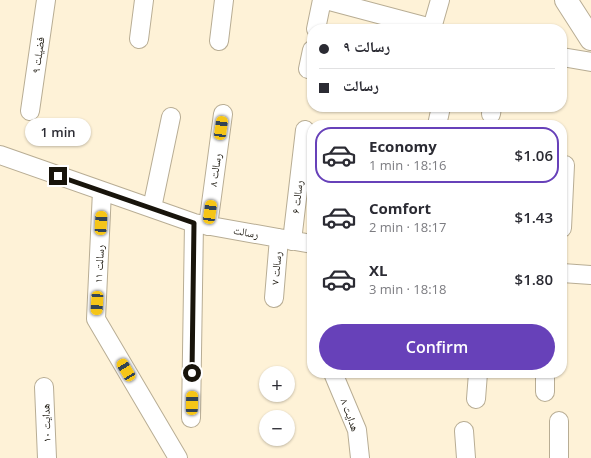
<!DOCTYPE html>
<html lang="en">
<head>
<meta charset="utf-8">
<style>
	:root { --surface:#fff; --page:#f7f7f7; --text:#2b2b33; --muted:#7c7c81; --line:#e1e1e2; --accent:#6741b9 }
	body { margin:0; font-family:"Open Sans","Noto Naskh Arabic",sans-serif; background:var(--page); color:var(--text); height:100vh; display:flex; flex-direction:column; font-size:15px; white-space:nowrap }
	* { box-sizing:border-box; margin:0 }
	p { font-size:13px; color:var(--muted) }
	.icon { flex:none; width:22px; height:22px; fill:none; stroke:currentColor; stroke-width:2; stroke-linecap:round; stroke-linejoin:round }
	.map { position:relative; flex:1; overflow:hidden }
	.details { position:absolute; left:307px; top:120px; width:260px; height:258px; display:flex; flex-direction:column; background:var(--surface); border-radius:16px; box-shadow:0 1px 3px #0004 }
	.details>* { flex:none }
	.banner { position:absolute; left:307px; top:24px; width:260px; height:88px; border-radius:16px; box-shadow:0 1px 3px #0004; display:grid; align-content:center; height:88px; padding:0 12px; background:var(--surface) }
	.buttons { position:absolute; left:259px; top:366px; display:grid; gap:8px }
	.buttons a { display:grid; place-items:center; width:36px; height:36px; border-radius:50%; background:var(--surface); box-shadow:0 1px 3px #0004; font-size:20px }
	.end { position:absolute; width:18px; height:18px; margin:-9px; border:5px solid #18140b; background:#fff; box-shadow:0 0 0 2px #fff }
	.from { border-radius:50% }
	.bubble { position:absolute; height:28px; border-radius:14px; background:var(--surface); box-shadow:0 1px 3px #0004; font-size:13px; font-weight:600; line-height:28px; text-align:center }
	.car { position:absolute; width:12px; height:24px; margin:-12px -6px; border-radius:5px; box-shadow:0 0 3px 1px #0007; background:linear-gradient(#f5c518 24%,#345 0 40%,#f5c518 0 76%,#345 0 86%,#f5c518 0) }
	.banner b { display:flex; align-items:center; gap:14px; height:38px; font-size:15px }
	.banner b+b { border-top:1px solid var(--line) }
	.banner i { width:10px; height:10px; background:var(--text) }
	ul { padding:7px 0 0; list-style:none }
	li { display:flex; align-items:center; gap:12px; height:56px; margin:0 8px 6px; padding:0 4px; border:2px solid transparent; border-radius:16px }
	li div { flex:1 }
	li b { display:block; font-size:15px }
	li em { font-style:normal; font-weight:600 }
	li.current { border-color:var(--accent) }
	li>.icon { width:36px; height:36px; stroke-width:1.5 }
	.primary-button { display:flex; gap:8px; margin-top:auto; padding:8px 12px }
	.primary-button a { flex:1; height:46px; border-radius:24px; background:var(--accent); color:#fff; font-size:16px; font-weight:600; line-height:46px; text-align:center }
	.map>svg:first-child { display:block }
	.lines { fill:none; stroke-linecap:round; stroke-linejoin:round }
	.minor-casing { stroke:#b8ad94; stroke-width:20 }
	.major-casing { stroke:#b8ad94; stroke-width:24 }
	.minor { stroke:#fff; stroke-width:18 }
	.major { stroke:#fff; stroke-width:22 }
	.route { stroke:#18140b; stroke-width:5 }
	.labels { text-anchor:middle; stroke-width:4; stroke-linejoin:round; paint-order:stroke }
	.street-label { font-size:11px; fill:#18140b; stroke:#fff }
</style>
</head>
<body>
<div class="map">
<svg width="591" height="458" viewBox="0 0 591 458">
	<rect width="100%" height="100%" fill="#fef2d7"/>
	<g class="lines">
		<defs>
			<path id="minor" d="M 326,0 L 435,29
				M 432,28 L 440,0
				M 316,29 L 322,0
				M 139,39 L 144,0
				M 219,41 L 224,0
				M 562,57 L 591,62
				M 308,69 L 312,50
				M 30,111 L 46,0
				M 491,114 L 492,107
				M 437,125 L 441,107
				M 0,155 L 194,223 L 312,244
				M 102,191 L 96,319 L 178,458
				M 152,208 L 171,117
				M 208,226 L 223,114
				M 562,228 L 565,165
				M 292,241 L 305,130
				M 562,273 L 591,275
				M 274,298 L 279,238
				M 333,373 L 357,430 L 360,458
				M 44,387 L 47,458
				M 545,392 L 545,373
				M 476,399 L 478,373
				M 191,418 L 194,223
				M 559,421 L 559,458
				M 464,431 L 466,458"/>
			<path id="major" d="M 566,0 L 591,39"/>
		</defs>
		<use href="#minor" class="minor-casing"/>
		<use href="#major" class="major-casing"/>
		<use href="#minor" class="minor"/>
		<use href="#major" class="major"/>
	</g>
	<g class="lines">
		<path class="route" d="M 58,176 L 194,223 L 192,373"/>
	</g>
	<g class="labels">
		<g class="street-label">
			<text transform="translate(38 55) rotate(-82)" y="4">فضیلت ۹</text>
			<text transform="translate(215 170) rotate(-82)" y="4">رسالت ۸</text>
			<text transform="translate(297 197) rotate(-84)" y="4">رسالت ۶</text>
			<text transform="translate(246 232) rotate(10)" y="4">رسالت</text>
			<text transform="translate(99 264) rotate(-87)" y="4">رسالت ۱۱</text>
			<text transform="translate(276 268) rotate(-85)" y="4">رسالت ۷</text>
			<text transform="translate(350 415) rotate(69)" y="4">هدایت ۸</text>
			<text transform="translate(46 423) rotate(-92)" y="4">هدایت ۱۰</text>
		</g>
	</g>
</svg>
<div class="buttons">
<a>+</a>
<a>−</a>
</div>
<i class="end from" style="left:192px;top:373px"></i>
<i class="end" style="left:58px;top:176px"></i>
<div class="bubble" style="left:25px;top:118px;width:66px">1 min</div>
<i class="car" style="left:221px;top:128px;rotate:8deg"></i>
<i class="car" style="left:210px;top:212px;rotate:8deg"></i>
<i class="car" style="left:101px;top:223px;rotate:3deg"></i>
<i class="car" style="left:97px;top:303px;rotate:183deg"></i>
<i class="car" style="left:126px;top:370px;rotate:329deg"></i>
<i class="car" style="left:192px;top:403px;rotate:1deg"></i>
<div class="banner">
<b><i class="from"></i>رسالت ۹</b>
<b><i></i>رسالت</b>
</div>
<section class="details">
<ul>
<li class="current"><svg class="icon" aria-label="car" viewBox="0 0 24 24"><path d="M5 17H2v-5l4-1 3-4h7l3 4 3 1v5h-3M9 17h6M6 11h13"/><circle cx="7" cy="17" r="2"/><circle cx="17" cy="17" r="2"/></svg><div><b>Economy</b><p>1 min · 18:16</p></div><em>$1.06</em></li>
<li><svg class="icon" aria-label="car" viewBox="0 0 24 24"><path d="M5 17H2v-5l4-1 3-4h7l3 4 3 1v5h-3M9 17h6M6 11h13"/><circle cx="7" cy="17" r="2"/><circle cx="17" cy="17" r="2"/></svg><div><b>Comfort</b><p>2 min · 18:17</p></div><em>$1.43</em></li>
<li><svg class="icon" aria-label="car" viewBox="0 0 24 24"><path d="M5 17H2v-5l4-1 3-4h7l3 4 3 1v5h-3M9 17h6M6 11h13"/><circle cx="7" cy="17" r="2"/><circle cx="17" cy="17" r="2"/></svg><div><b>XL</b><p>3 min · 18:18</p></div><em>$1.80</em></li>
</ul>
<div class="primary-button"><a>Confirm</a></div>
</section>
</div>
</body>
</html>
